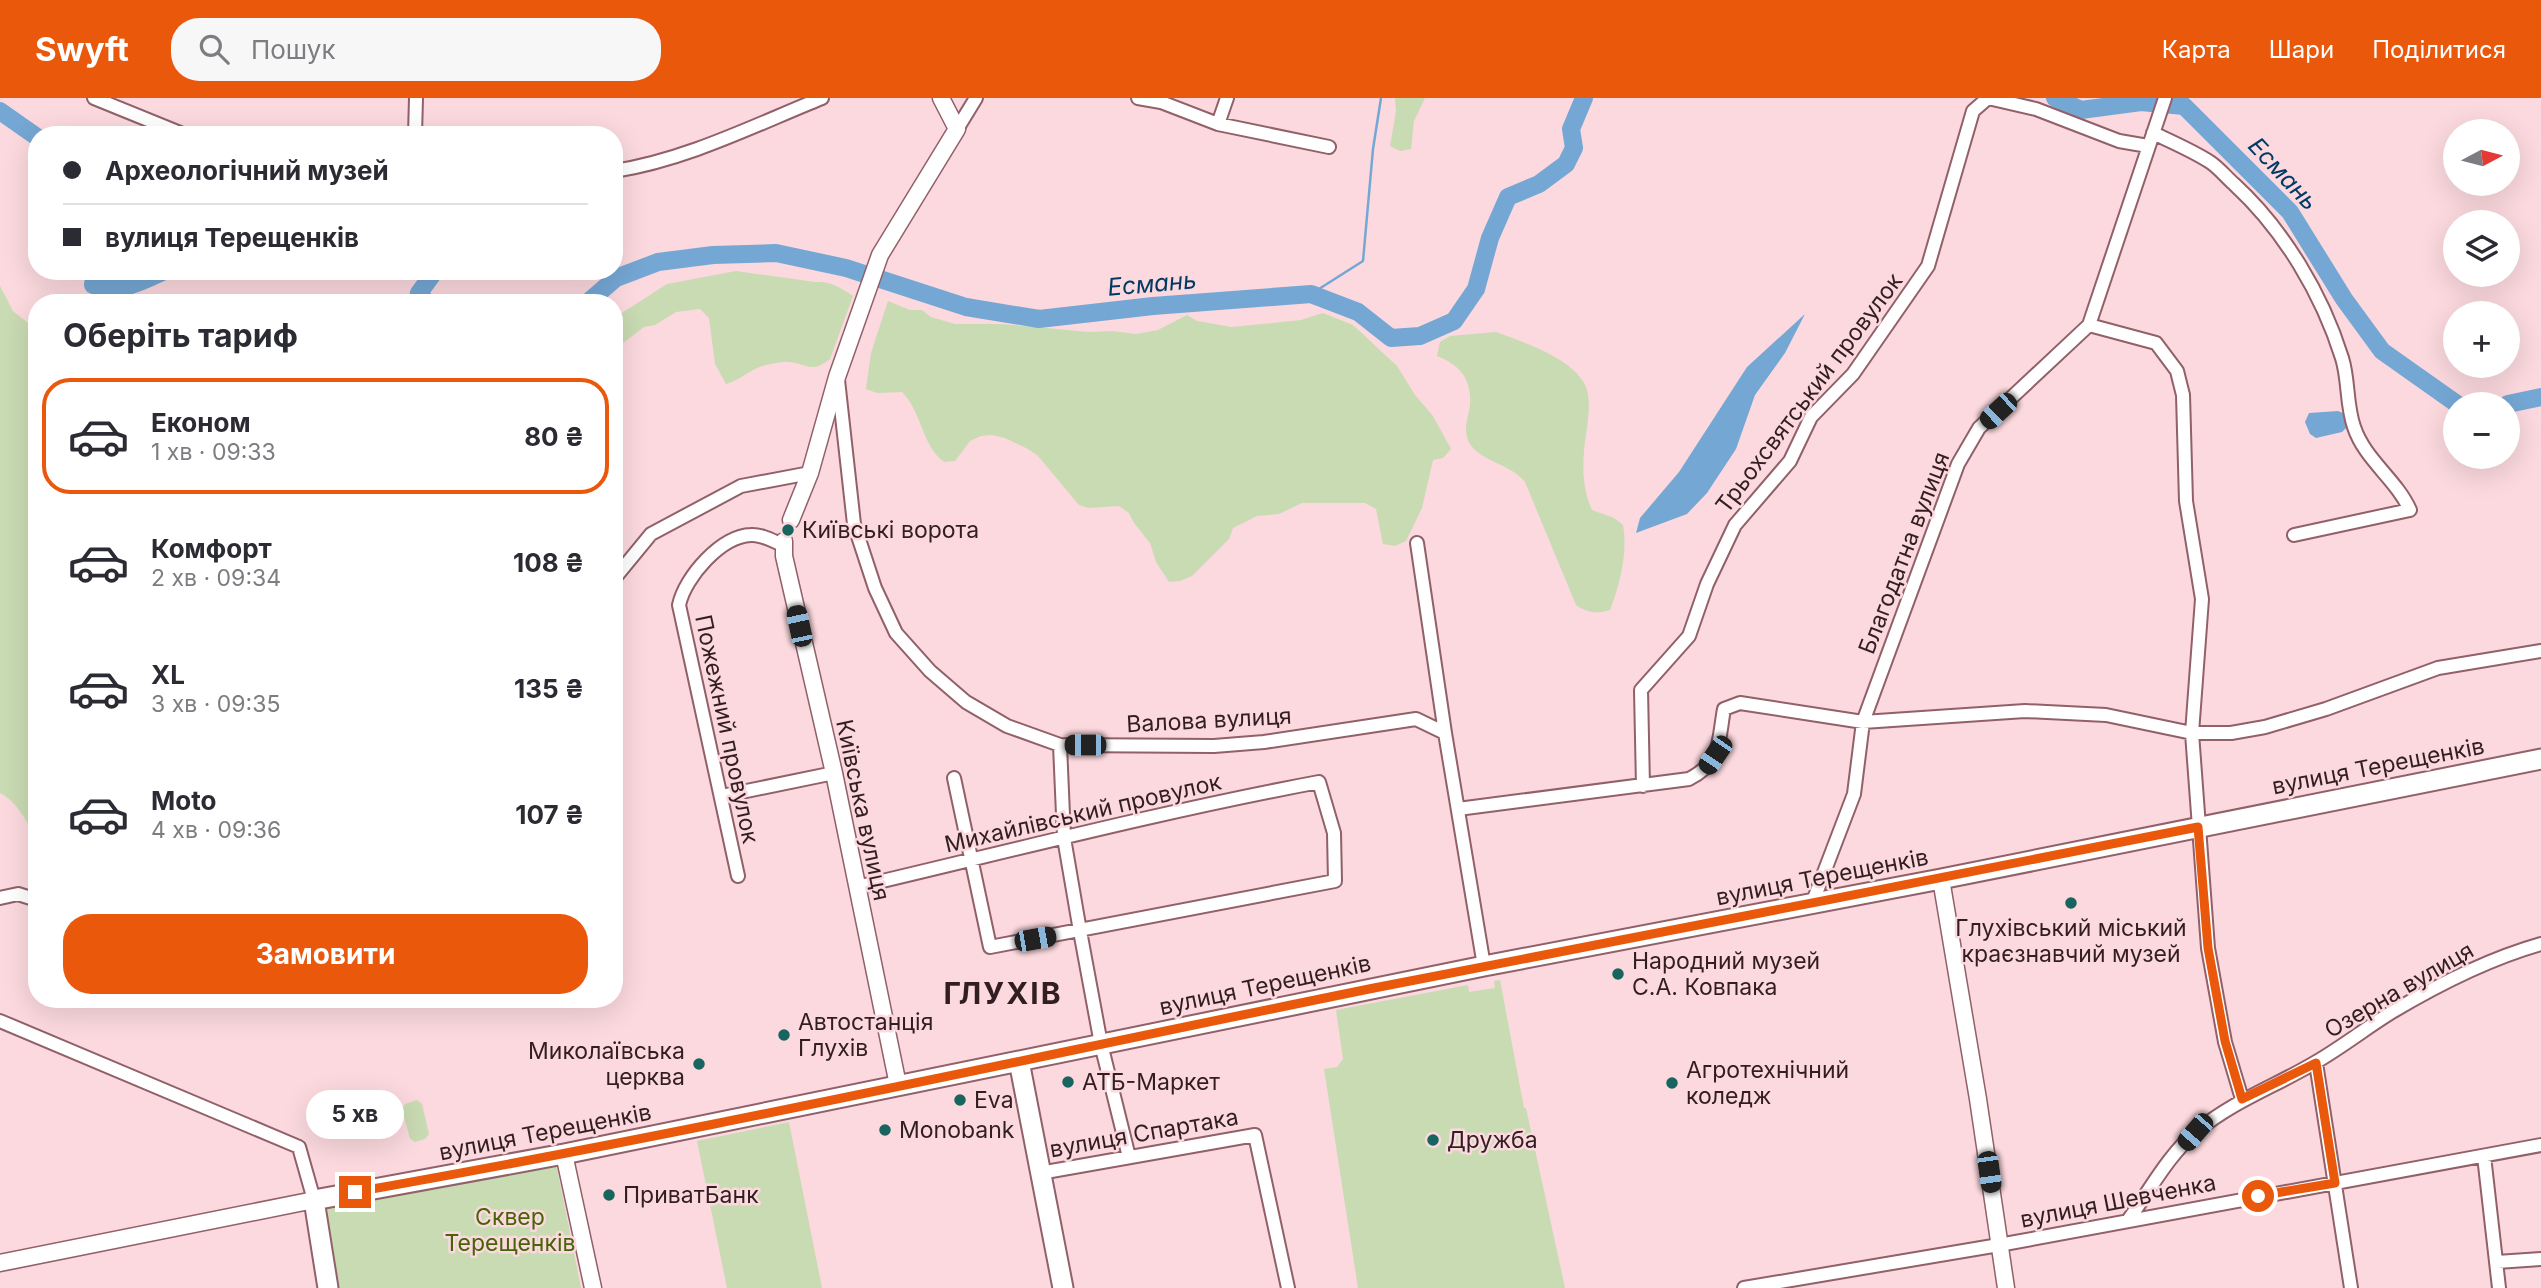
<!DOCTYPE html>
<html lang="uk">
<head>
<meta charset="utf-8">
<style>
	:root { --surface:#fff; --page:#f7f7f7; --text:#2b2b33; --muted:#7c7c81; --line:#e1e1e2; --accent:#ea580c }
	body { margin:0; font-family:Inter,sans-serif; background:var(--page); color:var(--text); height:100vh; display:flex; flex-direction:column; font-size:26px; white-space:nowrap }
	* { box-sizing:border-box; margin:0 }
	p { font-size:23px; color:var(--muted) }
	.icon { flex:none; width:38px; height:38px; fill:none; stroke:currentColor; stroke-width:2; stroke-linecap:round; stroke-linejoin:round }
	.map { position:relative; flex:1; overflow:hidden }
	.panel { position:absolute; left:28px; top:196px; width:595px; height:714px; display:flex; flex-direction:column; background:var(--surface); border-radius:28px; box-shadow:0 7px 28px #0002 }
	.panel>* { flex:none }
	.top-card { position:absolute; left:28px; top:28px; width:595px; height:154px; border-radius:28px; box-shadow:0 7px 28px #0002; display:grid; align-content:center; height:154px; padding:0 35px; background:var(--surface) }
	.needle { width:46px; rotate:83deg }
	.buttons { position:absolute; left:2443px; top:21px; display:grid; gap:14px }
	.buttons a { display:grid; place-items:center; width:77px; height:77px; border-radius:50%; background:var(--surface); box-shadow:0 7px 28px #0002; font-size:35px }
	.end { position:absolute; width:32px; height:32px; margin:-16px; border:9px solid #ea580c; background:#fff; box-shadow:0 0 0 4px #fff }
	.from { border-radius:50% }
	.bubble { position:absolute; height:49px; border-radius:24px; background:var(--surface); box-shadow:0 7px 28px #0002; font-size:23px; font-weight:700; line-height:49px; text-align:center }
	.car { position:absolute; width:21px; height:42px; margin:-21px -10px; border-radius:9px; box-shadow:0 0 5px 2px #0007; background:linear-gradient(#222 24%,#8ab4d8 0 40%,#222 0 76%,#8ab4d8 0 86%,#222 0) }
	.top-card b { display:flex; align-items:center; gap:24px; height:66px; font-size:26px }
	.top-card b+b { border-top:2px solid var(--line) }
	.top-card i { width:18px; height:18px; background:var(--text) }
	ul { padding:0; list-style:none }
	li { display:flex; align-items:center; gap:21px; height:116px; margin:0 14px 10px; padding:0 21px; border:4px solid transparent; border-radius:28px }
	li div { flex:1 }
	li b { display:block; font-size:26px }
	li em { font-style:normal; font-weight:700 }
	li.active { border-color:var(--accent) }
	li>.icon { width:63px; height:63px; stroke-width:1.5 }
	h2 { padding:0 35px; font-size:32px; line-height:84px }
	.action { display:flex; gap:14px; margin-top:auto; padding:14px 35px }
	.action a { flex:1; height:80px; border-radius:28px; background:var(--accent); color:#fff; font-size:28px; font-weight:700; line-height:80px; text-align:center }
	header { display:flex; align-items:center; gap:42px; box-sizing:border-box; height:98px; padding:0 35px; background:var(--accent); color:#fff }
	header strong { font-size:33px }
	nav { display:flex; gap:38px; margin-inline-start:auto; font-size:24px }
	.search { width:490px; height:63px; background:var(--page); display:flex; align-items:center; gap:18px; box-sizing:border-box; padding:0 24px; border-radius:28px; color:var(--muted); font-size:26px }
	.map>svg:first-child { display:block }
	.green { fill:#c9dbb3 }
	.water { fill:#75a7d4 }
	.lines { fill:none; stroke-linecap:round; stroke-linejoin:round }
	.stream { stroke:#75a7d4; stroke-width:2.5 }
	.river { stroke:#75a7d4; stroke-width:18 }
	.street-casing { stroke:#916069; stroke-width:16 }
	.secondary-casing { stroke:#916069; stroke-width:19 }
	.primary-casing { stroke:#916069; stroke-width:23 }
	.street { stroke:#fff; stroke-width:12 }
	.secondary { stroke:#fff; stroke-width:16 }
	.primary { stroke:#fff; stroke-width:19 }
	.route { stroke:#ea580c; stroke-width:9 }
	.poi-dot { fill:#18645e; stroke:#fbd9de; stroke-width:2.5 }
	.labels { text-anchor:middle; stroke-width:5; stroke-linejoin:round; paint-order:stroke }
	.street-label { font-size:23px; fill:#321e22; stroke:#fbd9de }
	.poi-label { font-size:23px; fill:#321e22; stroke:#fbd9de; text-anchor:start }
	.park-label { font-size:23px; fill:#476308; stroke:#fbd9de }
	.water-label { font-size:24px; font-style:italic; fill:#003a64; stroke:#fbd9de }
	.district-label { font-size:30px; font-weight:bold; letter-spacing:2px; fill:#321e22; stroke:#fbd9de }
</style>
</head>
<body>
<header>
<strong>Swyft</strong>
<div class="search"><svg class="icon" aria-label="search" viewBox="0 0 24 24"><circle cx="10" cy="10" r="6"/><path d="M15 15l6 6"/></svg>Пошук</div>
<nav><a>Карта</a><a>Шари</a><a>Поділитися</a></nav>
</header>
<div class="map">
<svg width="2541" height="1190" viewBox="0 0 2541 1190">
	<rect width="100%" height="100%" fill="#fbd9de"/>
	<path class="green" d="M 1395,0 L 1425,0 L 1414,23 L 1411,51 L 1400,53 L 1390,48 L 1396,13 Z
		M 736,173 L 815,184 C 831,183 840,189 853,198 L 830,261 C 811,276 809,266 789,264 C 782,263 773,266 766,267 C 751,270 741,282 726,286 L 715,266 L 709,220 L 700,211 L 676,214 L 655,227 L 644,229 L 614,252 L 614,220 L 667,186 Z
		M 0,188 L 13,213 L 37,232 L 37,743 C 28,726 18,704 0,695 Z
		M 888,203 L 910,212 L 922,212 L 931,219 L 955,226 L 1001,226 L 1089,234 L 1112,233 L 1136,236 L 1158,232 L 1187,217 L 1197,223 L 1232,229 L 1301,222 L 1323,215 L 1353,227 L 1397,268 L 1415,297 L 1433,318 L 1451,351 L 1443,360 L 1433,362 L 1422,410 L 1406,443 L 1395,448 L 1383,446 L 1376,411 L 1365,405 L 1302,405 L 1279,416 L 1257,418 L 1233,430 L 1229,441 L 1192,478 L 1180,483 L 1169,484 L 1156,464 L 1150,445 L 1134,425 L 1129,415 L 1119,408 L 1089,410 L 1079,407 L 1038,358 L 1028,351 L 1005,340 L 992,337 L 981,338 L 970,343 L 955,363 L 944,364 C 921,346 922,314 902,294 L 877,295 L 866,291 L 871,255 Z
		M 1496,234 C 1523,244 1574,260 1586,289 C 1593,307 1585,335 1584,354 C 1582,373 1584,395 1592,412 L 1614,420 L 1623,427 C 1628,454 1620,486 1610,512 C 1596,516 1588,515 1576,507 L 1525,384 C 1510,364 1473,363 1467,339 C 1464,328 1469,317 1470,307 C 1472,281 1460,267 1437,258 L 1440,244 L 1450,238 Z
		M 1500,882 L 1524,1010 L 1526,1010 L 1565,1190 L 1358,1190 L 1324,971 L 1337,969 L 1343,961 L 1336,912 L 1468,887 L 1469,894 L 1495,890 L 1494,883 Z
		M 417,1002 L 422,1006 L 429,1036 L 425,1041 L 415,1044 L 410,1041 L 402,1011 L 405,1006 Z
		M 789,1024 L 822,1190 L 727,1190 L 697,1043 Z
		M 556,1065 L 571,1140 L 574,1144 L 573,1150 L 581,1190 L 339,1190 L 326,1108 Z"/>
	<path class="water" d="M 1805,216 L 1785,255 L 1755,297 L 1736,351 L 1707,395 L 1687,416 L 1636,435 L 1640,420 L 1679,374 L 1747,269 Z
		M 2338,313 L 2343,315 L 2347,329 L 2342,334 L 2316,340 L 2310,336 L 2305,324 L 2309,315 Z"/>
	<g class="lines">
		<path class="stream" d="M 1311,196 L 1363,163 L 1373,51 L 1381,0"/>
		<path class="river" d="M 2055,0 L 2081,12 L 2141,4 L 2184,8 L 2290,114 L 2344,201 L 2382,253 L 2457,306
			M 0,13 L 37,39
			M 95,173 L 93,187 C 122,196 138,184 165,173
			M 427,205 L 419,195 L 435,173
			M 587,205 L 616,180 L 658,164 L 713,157 L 776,155 L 846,170 L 966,209 L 1039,221 L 1153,208 L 1311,196 L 1358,214 L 1391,240 L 1420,238 L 1454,223 L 1476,191 L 1490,140 L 1508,99 L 1539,86 L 1566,66 L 1574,50 L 1571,31 L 1584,0
			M 2508,306 L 2541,299"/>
		<defs>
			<path id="street" d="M 94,0 L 185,37
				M 1138,0 L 1161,4 L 1218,26 L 1329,49
				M 1218,26 L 1227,0
				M 957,31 L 976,0
				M 2153,35 C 2172,44 2193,53 2210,64 C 2219,70 2226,79 2234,86 C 2284,132 2322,196 2342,260 C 2349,282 2346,306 2354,329 C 2365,362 2396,381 2410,412 L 2294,437
				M 415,37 L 416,0
				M 614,73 C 686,62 755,27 822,0
				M 2089,227 L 2156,245 L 2177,273 L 2183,297 L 2186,403 L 2202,501 L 2192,635 L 2208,850 L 2225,944 L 2242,1001
				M 838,282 L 854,426 L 875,490 L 896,535 L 930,573 L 966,604 L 1007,628 L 1060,647 L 1214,648 L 1264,644 L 1416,621 L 1445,635
				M 1417,445 L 1445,635 L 1484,868
				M 614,481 L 651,436 L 741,388 L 810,375
				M 1060,647 L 1064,740 L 1080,833 L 1101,946 L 1129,1059
				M 1643,688 L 1641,592 L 1689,538 L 1707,486 L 1735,427 L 1790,363 L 1811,319 L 1853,276 L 1928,168 L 1973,13 L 1988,0 L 2036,11 L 2119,43 L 2148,48
				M 722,698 L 834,675
				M 1458,711 L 1689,681 C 1722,664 1718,644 1724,611 L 1740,605 L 1863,624 L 2025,613 L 2106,617 L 2192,635 L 2231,635 L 2265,629 L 2326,611 L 2438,570 L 2541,553
				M 738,778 L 679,507 C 685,479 721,438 751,437 C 761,436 773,443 783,447
				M 857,789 C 1010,753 1164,713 1319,684 L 1334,735 L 1335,783 L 990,849 L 954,680
				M 0,800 L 18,796 L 37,802
				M 1812,806 L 1854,696 L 1863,624 L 1958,366 L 1979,330 L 2089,227 L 2165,0
				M 0,923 L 299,1049 L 314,1102
				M 2316,965 L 2351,1190
				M 2484,1058 L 2499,1190
				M 1040,1075 L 1255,1037 L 1288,1190
				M 2129,1121 C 2150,1092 2169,1056 2197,1033 C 2235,1002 2276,988 2316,964 C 2342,949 2366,930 2392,914 C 2439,886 2488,861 2541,846
				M 2497,1164 L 2541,1161
				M 1744,1190 L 1999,1147 L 2541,1047"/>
			<path id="secondary" d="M 791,422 L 810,375 L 837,279 L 880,157 L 957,31 L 941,0
				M 784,443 L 784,458 L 834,675 L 898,987
				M 1941,781 L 1978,1001 L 2006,1190
				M 564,1056 L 593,1190
				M 0,1165 L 314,1102"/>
			<path id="primary" d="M 1019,963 L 1063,1190
				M 328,1190 L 314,1102 L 564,1056 L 1484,868 L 1941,781 L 2541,661"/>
		</defs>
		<use href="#street" class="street-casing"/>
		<use href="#secondary" class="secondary-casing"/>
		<use href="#primary" class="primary-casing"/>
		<use href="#street" class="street"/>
		<use href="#secondary" class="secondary"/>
		<use href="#primary" class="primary"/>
	</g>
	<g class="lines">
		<path class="route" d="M 355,1094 C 696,1034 1034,959 1374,890 C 1648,835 1924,785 2198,729 L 2208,850 L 2225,943 L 2242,1001 L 2316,965 L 2335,1085 L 2258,1098"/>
	</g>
	<g class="poi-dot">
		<circle cx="788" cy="432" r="7"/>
		<circle cx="2071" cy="805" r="7"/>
		<circle cx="1618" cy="876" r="7"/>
		<circle cx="784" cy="937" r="7"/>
		<circle cx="699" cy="966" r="7"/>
		<circle cx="1068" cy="984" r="7"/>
		<circle cx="1672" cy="985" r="7"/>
		<circle cx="960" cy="1002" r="7"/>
		<circle cx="885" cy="1032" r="7"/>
		<circle cx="1433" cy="1042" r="7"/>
		<circle cx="609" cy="1097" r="7"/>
	</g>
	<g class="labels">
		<g class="street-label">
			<text transform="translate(1809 295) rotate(-53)" y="8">Трьохсвятський провулок</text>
			<text transform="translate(1904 455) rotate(-69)" y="8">Благодатна вулиця</text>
			<text transform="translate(1209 622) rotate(-3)" y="8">Валова вулиця</text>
			<text transform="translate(727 631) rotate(78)" y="8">Пожежний провулок</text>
			<text transform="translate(2378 668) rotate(-11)" y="8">вулиця Терещенків</text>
			<text transform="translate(863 712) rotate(78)" y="8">Київська вулиця</text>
			<text transform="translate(1083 715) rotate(-13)" y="8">Михайлівський провулок</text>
			<text transform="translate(1822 779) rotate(-11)" y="8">вулиця Терещенків</text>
			<text transform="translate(1265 887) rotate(-12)" y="8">вулиця Терещенків</text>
			<text transform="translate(2399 892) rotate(-30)" y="8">Озерна вулиця</text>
			<text transform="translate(545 1034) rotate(-11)" y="8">вулиця Терещенків</text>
			<text transform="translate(1144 1035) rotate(-10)" y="8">вулиця Спартака</text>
			<text transform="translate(2118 1103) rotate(-11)" y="8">вулиця Шевченка</text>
		</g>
		<g class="poi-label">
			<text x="802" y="440">Київські ворота</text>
			<text x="2071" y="838" text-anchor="middle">Глухівський міський<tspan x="2071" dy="26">краєзнавчий музей</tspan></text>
			<text x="1632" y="871">Народний музей<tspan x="1632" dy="26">С.А. Ковпака</tspan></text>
			<text x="798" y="932">Автостанція<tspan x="798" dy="26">Глухів</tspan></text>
			<text x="685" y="961" text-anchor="end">Миколаївська<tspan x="685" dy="26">церква</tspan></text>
			<text x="1686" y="980">Агротехнічний<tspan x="1686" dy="26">коледж</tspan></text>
			<text x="1082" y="992">АТБ-Маркет</text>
			<text x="974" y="1010">Eva</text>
			<text x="899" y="1040">Monobank</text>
			<text x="1447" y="1050">Дружба</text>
			<text x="623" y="1105">ПриватБанк</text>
		</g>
		<g class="park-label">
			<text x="510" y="1127">Сквер<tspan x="510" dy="26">Терещенків</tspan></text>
		</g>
		<g class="water-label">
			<text transform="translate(2283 76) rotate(47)" y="8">Есмань</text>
			<text transform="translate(1152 186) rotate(-5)" y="8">Есмань</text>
		</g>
		<g class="district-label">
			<text x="1003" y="906">ГЛУХІВ</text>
		</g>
	</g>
</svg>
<div class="buttons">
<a><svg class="needle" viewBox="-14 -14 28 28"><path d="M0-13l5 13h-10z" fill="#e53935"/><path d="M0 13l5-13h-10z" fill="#7c7c81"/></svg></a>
<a><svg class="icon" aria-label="layers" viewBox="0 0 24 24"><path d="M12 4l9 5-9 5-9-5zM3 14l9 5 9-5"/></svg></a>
<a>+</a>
<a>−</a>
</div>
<i class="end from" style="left:2258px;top:1098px"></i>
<i class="end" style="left:355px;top:1094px"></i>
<div class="bubble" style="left:306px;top:992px;width:98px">5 хв</div>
<i class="car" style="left:1998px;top:313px;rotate:227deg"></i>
<i class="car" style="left:799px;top:528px;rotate:348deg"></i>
<i class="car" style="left:1085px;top:647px;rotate:270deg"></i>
<i class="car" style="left:1715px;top:657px;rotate:214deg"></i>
<i class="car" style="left:1035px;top:841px;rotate:80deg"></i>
<i class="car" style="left:2195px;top:1034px;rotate:221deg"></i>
<i class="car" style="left:1989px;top:1074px;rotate:172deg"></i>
<div class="top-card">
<b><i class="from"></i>Археологічний музей</b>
<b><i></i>вулиця Терещенків</b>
</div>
<section class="panel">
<h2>Оберіть тариф</h2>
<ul>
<li class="active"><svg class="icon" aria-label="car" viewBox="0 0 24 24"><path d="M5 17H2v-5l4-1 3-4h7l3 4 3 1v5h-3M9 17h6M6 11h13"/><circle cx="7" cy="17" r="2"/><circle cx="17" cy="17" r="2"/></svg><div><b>Економ</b><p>1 хв · 09:33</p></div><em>80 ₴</em></li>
<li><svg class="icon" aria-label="car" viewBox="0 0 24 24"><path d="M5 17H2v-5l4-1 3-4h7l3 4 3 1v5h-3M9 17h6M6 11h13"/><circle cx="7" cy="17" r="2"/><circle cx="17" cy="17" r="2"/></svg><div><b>Комфорт</b><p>2 хв · 09:34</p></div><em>108 ₴</em></li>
<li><svg class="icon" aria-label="car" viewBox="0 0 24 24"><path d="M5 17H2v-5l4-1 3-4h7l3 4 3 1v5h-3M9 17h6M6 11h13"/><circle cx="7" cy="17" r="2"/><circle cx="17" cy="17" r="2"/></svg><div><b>XL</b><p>3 хв · 09:35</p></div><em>135 ₴</em></li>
<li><svg class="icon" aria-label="car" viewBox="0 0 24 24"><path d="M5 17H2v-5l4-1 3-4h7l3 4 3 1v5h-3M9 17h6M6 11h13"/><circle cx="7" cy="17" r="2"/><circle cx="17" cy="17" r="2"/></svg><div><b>Moto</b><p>4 хв · 09:36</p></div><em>107 ₴</em></li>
</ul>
<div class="action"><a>Замовити</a></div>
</section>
</div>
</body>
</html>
